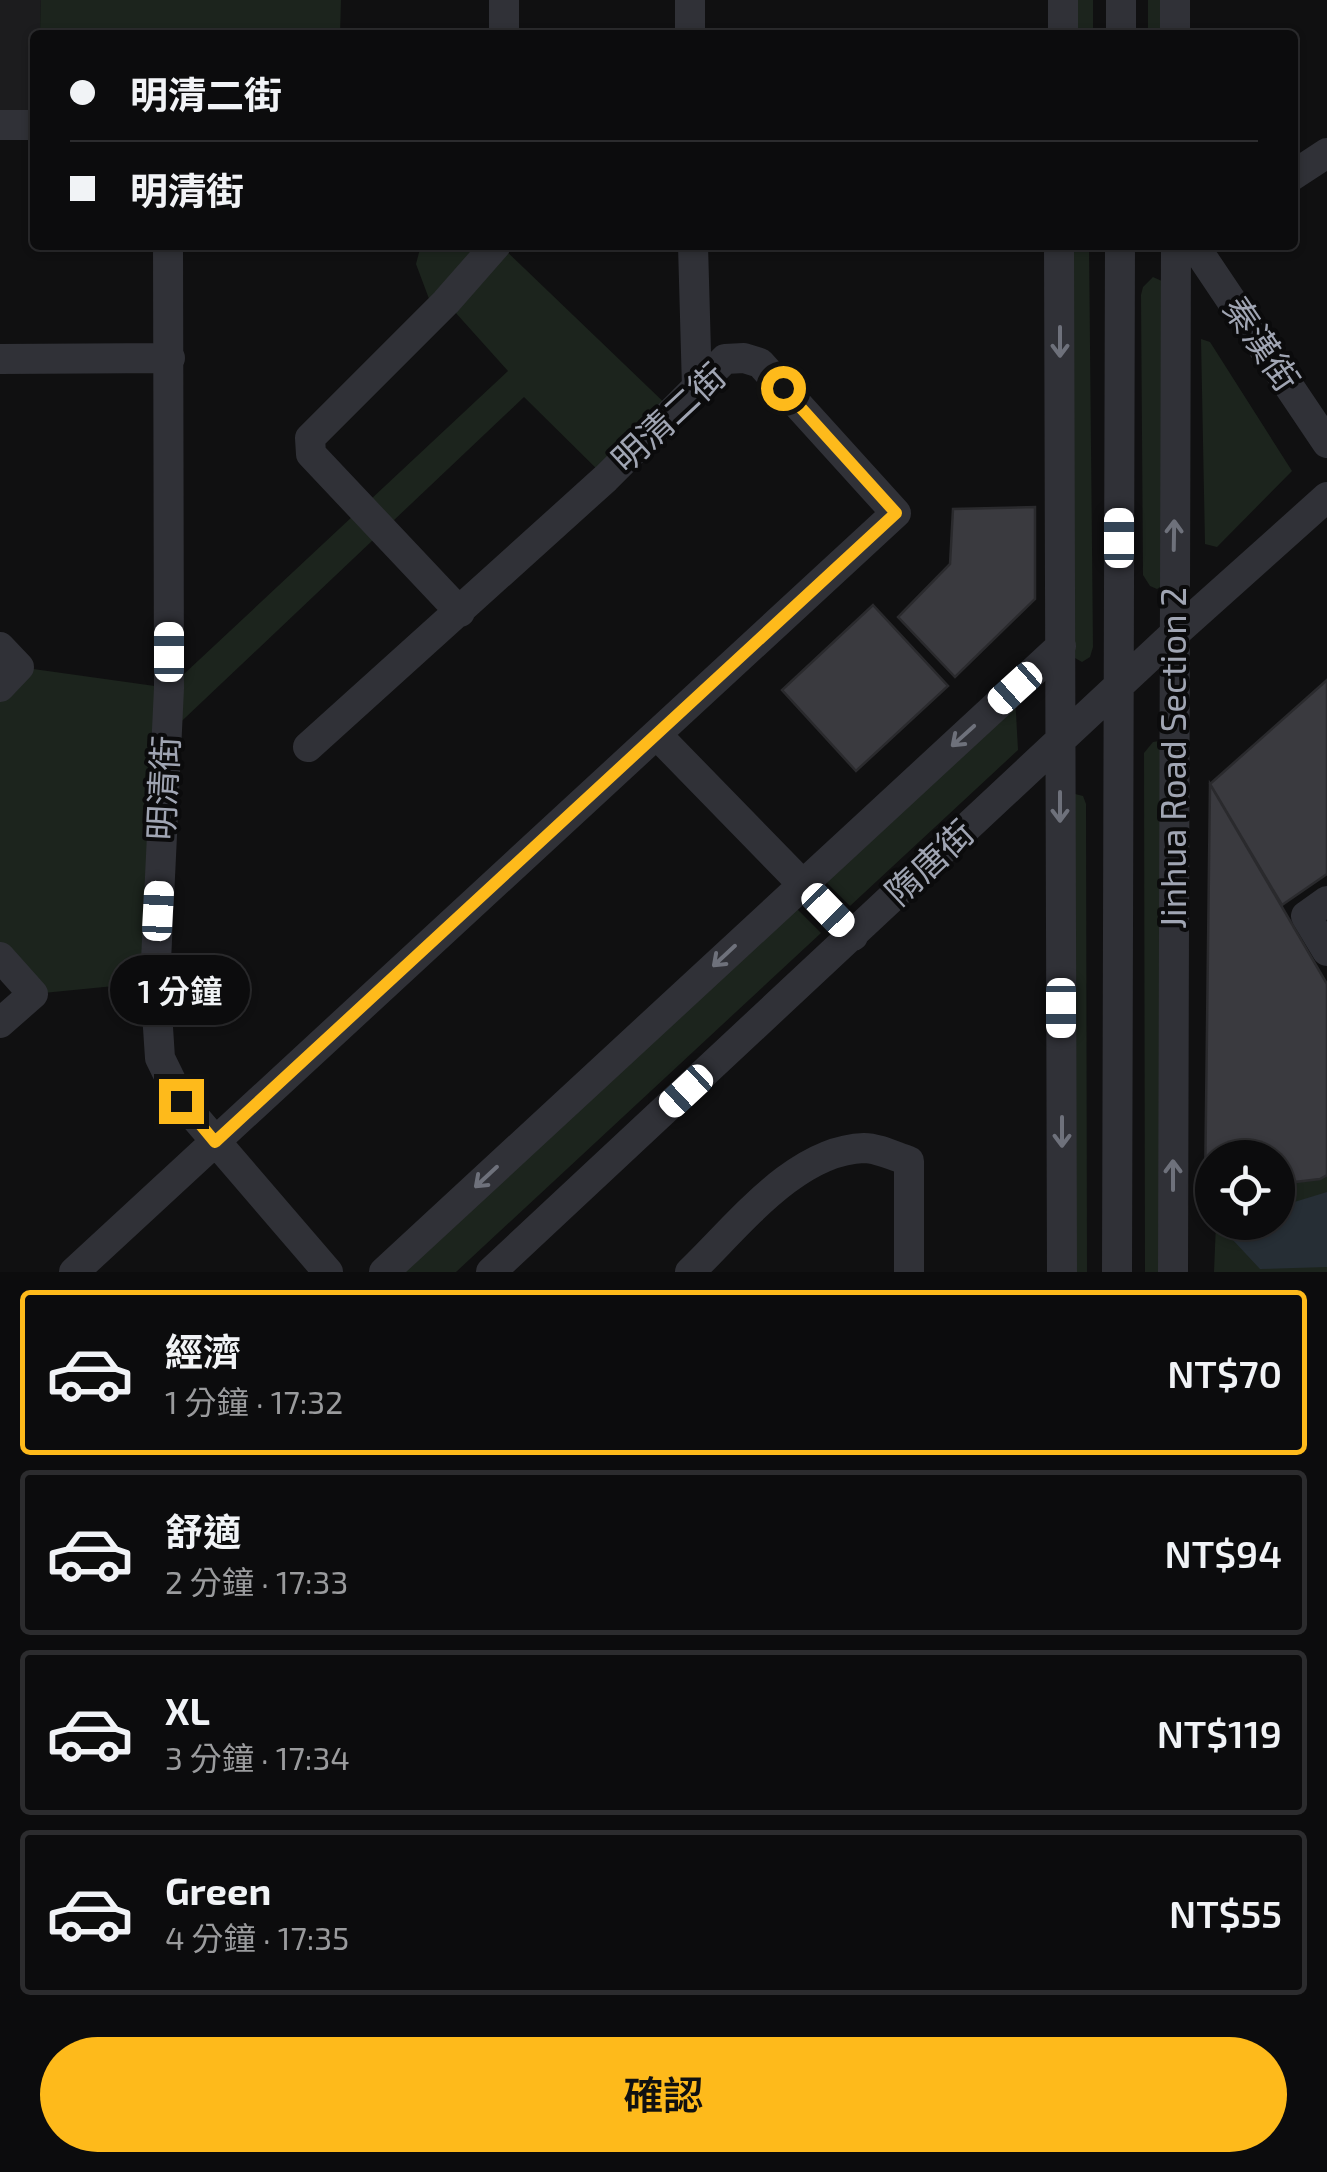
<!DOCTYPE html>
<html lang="zh-TW">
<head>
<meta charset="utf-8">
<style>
	:root { --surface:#0c0c0d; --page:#151516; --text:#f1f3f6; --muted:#9a9b9d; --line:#2c2c2e; --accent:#feba1b }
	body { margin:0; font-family:"Exo 2","Noto Sans TC",sans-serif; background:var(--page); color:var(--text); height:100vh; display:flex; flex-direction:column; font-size:38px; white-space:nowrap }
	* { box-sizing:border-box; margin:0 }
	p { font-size:32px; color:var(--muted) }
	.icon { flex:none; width:55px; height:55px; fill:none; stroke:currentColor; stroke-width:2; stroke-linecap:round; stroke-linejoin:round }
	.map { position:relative; height:1272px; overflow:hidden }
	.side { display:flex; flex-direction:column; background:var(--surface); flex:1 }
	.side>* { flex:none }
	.guide { position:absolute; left:30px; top:30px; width:1268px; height:220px; border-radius:10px; box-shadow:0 2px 8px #0004,0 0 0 2px var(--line); display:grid; align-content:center; height:220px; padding:0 40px; background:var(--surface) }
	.controls { position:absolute; left:1195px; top:1140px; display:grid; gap:20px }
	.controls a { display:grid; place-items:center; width:100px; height:100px; border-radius:50%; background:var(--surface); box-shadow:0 2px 8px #0004,0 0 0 2px var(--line); font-size:50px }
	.end { position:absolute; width:45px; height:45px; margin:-22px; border:12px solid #feba1b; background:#111; box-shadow:0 0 0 5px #111 }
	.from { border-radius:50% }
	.bubble { position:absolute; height:70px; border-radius:35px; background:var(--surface); box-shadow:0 2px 8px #0004,0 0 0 2px var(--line); font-size:32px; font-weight:600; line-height:70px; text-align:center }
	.car { position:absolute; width:30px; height:60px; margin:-30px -15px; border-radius:12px; box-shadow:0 0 8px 2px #0007; background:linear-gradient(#fff 24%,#345 0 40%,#fff 0 76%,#345 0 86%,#fff 0) }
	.guide b { display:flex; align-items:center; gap:35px; height:95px; font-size:38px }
	.guide b+b { border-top:2px solid var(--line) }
	.guide i { width:25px; height:25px; background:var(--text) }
	ul { padding:18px 0 0; list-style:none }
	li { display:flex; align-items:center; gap:30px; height:165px; margin:0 20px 15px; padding:0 20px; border:5px solid var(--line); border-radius:10px }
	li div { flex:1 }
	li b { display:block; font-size:38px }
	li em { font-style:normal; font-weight:600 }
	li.selected { border-color:var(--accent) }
	li>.icon { width:90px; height:90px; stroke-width:1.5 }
	.cta { display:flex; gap:20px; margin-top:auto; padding:20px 40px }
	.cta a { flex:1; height:115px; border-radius:60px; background:var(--accent); color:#111; font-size:40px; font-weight:600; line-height:115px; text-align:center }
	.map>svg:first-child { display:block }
	.built { fill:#1c1c1e }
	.green { fill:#1c241d }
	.water { fill:#262e35 }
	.building { fill:#3a3a3f; stroke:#2a2a2d; stroke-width:2.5 }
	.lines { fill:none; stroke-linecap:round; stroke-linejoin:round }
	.minor { stroke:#303137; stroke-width:30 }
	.oneway { stroke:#6e717b }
	.route { stroke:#feba1b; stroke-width:12 }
	.labels { text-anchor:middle; stroke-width:8; stroke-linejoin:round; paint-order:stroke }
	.street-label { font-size:35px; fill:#a0a5b3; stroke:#0b0b0c }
</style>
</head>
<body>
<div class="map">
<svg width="1327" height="1272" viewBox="0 0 1327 1272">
	<rect width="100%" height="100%" fill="#101011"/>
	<path class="built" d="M 0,0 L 41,0 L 40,30 L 68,32 L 67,35 L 35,35 L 35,125 L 0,125 Z"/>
	<path class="green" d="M 41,0 L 341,0 L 340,35 L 67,35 L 67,32 L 40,30 Z
		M 1069,0 L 1093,0 L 1093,35 L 1070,35 Z
		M 1148,0 L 1171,0 L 1171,35 L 1148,35 Z
		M 421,245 L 500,245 L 674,412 L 606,478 L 524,397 L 167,735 L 155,982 L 33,994 L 0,957 L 0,687 L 19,667 L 169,688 L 508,371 L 446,302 L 434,312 L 416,264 Z
		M 1064,245 L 1089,245 L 1093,647 L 1090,657 L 1082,662 L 1075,658 Z
		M 1153,277 L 1164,282 L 1163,585 L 1157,589 L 1150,586 L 1143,575 L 1141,295 L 1143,287 Z
		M 1201,339 L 1210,342 L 1292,471 L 1217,547 L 1205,544 Z
		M 1015,695 L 1018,750 L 850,906 L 822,878 Z
		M 1159,741 L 1163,744 L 1167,1272 L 1145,1272 L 1144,753 L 1153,742 Z
		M 1075,794 L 1083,796 L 1086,804 L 1087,1272 L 1068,1272 Z
		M 792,904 L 821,933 L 456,1272 L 399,1272 Z
		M 1327,1163 L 1327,1272 L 1214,1272 L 1216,1223 L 1278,1222 L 1278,1178 Z"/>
	<path class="water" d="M 1327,1192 L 1327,1267 L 1260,1269 L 1218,1224 L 1278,1222 L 1278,1207 Z"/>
	<path class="building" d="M 1035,507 L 1035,599 L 955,677 L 898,617 L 950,564 L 953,509 Z
		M 873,605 L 948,686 L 856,771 L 782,690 Z
		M 1327,680 L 1327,874 L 1282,905 L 1210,784 Z
		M 1210,784 L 1327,984 L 1327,1175 L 1320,1179 L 1278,1184 L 1278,1158 L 1212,1158 L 1212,1191 L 1205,1192 Z"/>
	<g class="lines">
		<path class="minor" d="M 1063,0 L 1063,35
			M 504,35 L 504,0
			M 690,35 L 690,0
			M 1121,35 L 1121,0
			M 1175,35 L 1175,0
			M 0,125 L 35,125
			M 1292,176 L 1327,153
			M 168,245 L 169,688 L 155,982 L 160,1058 L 181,1101 L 328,1272
			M 693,245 L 697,388
			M 1059,245 L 1062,1272
			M 1194,245 L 1327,443
			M 0,359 L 170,358
			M 460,612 L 311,454 L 310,438 L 446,302 L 496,245
			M 0,647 L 19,667 L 0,687
			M 658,736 L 853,936
			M 1327,901 L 1306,916 L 1327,951
			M 0,957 L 33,994 L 0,1023
			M 74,1272 L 896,513 L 760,363 L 744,358 L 725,359 L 606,478 L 308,747
			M 384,1272 L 1061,646
			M 491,1272 L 1173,635 L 1327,497
			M 690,1272 C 737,1227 795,1150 864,1148 C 878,1148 896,1157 909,1161 L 909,1272
			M 1117,1272 L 1120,245
			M 1173,1272 L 1176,245"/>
	</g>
	<defs><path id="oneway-shaft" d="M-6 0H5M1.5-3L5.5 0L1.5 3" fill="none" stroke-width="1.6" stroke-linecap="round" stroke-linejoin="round" transform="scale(2.5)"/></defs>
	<g class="oneway">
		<use href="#oneway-shaft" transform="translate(1060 342) rotate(90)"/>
		<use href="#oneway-shaft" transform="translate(1174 535) rotate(-89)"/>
		<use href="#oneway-shaft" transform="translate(963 736) rotate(138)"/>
		<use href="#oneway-shaft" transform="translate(1060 807) rotate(90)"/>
		<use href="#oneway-shaft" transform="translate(724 956) rotate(137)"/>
		<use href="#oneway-shaft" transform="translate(1062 1132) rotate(90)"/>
		<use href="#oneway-shaft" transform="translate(1173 1175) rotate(-90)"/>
		<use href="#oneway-shaft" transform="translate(486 1177) rotate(137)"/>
	</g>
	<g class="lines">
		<path class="route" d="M 181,1101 L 215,1142 L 896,513 L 783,388"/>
	</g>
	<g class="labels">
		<g class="street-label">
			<text transform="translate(1261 344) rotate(56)" y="12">秦漢街</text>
			<text transform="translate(669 418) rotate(-43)" y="12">明清二街</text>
			<text transform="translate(1174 758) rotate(-90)" y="12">Jinhua Road Section 2</text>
			<text transform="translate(164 788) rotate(-87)" y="12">明清街</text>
			<text transform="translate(930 863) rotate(-43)" y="12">隋唐街</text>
		</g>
	</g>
</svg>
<div class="controls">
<a><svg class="icon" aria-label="locate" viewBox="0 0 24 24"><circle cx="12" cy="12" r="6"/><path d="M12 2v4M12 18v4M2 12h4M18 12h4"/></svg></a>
</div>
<i class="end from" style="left:783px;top:388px"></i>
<i class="end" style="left:181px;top:1101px"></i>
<div class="bubble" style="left:110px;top:955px;width:140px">1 分鐘</div>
<i class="car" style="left:1119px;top:538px;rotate:0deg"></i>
<i class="car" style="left:169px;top:652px;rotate:0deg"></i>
<i class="car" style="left:1015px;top:688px;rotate:228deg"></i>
<i class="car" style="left:828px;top:910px;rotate:136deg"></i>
<i class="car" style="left:158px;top:911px;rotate:3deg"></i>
<i class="car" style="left:1061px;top:1008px;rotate:180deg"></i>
<i class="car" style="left:686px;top:1091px;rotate:227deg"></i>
<div class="guide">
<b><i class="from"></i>明清二街</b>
<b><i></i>明清街</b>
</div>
</div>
<section class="side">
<ul>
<li class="selected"><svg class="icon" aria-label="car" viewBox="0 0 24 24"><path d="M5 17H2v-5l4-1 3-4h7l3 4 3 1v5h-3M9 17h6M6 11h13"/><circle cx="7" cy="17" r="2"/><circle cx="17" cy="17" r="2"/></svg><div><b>經濟</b><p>1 分鐘 · 17:32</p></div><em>NT$70</em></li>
<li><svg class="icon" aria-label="car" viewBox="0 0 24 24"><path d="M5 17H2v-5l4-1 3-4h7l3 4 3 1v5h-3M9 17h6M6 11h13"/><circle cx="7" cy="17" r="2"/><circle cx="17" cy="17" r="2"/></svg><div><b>舒適</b><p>2 分鐘 · 17:33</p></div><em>NT$94</em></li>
<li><svg class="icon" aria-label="car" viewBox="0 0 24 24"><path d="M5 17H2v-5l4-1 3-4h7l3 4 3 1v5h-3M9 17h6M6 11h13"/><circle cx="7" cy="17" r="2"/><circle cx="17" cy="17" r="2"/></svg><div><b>XL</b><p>3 分鐘 · 17:34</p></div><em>NT$119</em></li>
<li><svg class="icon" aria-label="car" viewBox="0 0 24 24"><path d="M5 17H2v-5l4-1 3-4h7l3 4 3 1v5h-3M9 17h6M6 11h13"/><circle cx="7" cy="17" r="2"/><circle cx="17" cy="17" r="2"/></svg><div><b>Green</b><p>4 分鐘 · 17:35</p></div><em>NT$55</em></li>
</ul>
<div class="cta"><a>確認</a></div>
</section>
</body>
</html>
